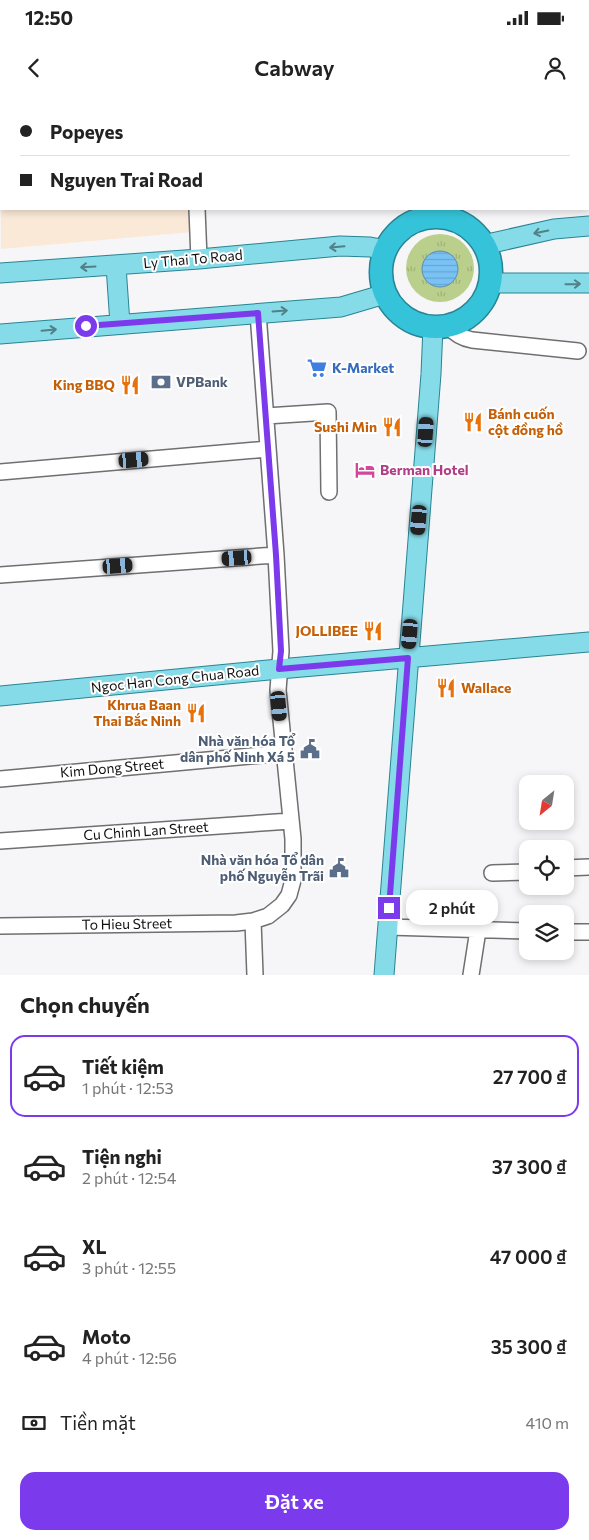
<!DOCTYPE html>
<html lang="vi">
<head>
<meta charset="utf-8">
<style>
	:root { --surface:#fff; --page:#f6f6f6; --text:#222; --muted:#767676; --line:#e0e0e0; --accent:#7c3aed }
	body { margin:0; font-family:Commissioner,sans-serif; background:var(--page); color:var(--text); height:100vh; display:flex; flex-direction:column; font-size:19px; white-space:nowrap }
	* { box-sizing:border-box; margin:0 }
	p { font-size:16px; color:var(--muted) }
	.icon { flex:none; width:28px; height:28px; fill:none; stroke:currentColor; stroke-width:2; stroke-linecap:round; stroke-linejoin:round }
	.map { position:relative; height:875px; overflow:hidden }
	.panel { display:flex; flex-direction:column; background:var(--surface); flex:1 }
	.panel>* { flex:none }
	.guide { position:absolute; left:0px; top:0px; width:590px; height:110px; box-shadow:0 2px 8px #0003; display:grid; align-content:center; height:110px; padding:0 20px; background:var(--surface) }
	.needle { width:32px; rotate:210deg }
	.tools { position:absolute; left:519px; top:675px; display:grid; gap:10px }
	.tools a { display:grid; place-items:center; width:55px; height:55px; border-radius:10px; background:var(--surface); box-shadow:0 2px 8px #0003; font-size:25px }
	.end { position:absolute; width:22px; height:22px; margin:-11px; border:6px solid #7c3aed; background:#fff; box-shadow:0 0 0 2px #fff }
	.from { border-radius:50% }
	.bubble { position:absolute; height:35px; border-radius:15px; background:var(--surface); box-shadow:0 2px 8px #0003; font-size:16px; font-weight:600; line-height:35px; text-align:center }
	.car { position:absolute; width:15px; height:30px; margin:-15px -8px; border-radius:6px; box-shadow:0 0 4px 1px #0007; background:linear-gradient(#222 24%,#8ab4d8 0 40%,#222 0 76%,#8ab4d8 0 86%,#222 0) }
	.guide b { display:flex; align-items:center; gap:18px; height:48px; font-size:19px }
	.guide b+b { border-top:1px solid var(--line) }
	.guide i { width:12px; height:12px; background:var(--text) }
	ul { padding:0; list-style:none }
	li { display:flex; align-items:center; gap:15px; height:82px; margin:0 10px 8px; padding:0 10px; border:2px solid transparent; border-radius:15px }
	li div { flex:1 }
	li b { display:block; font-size:19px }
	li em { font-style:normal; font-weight:600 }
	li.current { border-color:var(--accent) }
	li>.icon { width:45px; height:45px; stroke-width:1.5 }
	h2 { padding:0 20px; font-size:22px; line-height:60px }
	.pay { display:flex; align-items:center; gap:12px; height:55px; padding:0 20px; font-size:19px }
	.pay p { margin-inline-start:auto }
	.cta { display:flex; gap:10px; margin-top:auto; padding:10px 20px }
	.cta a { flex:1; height:58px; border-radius:15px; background:var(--accent); color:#fff; font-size:20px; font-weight:600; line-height:58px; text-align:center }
	.status { display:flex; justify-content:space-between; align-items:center; height:35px; padding:0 25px; background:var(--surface); direction:ltr }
	.status svg { height:14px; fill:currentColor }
	header { display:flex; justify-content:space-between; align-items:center; height:65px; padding:0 20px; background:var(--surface); font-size:22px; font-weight:600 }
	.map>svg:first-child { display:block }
	.commercial { fill:#fae9d7 }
	.grass { fill:url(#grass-tufts) }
	.water { fill:url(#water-rules); stroke:#5a8db1 }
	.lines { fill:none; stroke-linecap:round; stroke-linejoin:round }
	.minor-casing { stroke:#6f6f71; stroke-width:18 }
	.major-casing { stroke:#288493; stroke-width:21 }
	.highway-casing { stroke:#288493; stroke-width:25 }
	.minor { stroke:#fff; stroke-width:15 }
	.major { stroke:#86dbe8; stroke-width:19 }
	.highway { stroke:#35c3d9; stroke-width:22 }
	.oneway { stroke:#518087 }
	.route { stroke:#7c3aed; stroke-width:6 }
	.labels { text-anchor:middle; stroke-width:4; stroke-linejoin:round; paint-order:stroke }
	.street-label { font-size:14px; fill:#101011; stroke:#fff }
	.shop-label { font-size:14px; font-weight:bold; fill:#366cbe; stroke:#fff; text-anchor:start }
	.service-label { font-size:14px; font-weight:bold; fill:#4e5e75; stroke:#fff; text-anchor:end }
	.food-label { font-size:14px; font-weight:bold; fill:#c56008; stroke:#fff; text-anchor:end }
	.hotel-label { font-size:14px; font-weight:bold; fill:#b23c85; stroke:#fff; text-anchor:start }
</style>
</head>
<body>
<div class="status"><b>12:50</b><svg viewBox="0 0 49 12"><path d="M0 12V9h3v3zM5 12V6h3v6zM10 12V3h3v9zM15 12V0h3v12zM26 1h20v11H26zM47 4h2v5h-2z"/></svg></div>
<header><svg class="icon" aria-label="back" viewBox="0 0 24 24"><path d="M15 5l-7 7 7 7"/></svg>Cabway<svg class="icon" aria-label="person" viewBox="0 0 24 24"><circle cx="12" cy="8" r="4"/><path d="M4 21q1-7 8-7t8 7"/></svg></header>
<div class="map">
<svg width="589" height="875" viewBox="0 0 589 875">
	<defs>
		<pattern id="grass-tufts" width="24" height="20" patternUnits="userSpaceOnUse" patternTransform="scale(1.25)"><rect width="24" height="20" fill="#bacf8b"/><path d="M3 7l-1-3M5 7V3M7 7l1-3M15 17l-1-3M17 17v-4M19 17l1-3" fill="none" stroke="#9fb177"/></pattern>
		<pattern id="water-rules" width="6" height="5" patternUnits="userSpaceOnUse" patternTransform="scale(1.25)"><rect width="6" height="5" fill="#79c2f5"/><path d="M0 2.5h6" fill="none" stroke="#68a6d1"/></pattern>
	</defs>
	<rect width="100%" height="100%" fill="#f6f6f8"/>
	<path class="commercial" d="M 0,0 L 135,0 L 135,1 L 1,1 L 1,109 L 190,109 L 192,132 L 1,149 Z"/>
	<path class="grass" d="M406 168a34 34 0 1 1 68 0a34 34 0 1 1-68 0Z"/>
	<path class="water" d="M422 169a18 18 0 1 1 36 0a18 18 0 1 1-36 0Z"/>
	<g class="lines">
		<defs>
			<path id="minor" d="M 202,1 L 202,0
				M 324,1 L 324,0
				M 197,109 L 199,159
				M 448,226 C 455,234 462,238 472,240 L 578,251
				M 266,316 L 328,312 L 329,392
				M 0,372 L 268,349
				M 0,475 L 276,455
				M 0,679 L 284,653
				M 0,741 L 291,721
				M 565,768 L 589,767
				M 492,773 L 528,772
				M 0,826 L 236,823 L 253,821
				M 388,827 L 528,831
				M 565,832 L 589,832
				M 255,875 L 253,821 L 268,816 L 282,805 L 289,795 L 293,780 L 293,739 L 278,590 L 281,551 L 276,455 L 258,213
				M 471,875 L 478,830"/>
			<path id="major" d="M 483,145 L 554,129 L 589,126
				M 116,166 L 120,224
				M 0,173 L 199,159 L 340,146 L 370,147 L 386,150
				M 489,183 L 589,183
				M 0,234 L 341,207 L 385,194
				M 0,596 L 279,569 L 589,542
				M 384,875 L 431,274 L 433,227"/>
			<path id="highway" d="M 450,1 L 450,0
				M381 172a55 55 0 1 1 110 0a55 55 0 1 1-110 0Z"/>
		</defs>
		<use href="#minor" class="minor-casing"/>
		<use href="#major" class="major-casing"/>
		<use href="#highway" class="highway-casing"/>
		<use href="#minor" class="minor"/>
		<use href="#major" class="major"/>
		<use href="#highway" class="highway"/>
	</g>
	<defs><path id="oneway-shaft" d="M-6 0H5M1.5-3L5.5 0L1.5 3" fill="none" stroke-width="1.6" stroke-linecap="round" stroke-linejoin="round" transform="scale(1.25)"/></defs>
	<g class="oneway">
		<use href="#oneway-shaft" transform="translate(541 132) rotate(168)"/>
		<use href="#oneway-shaft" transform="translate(337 147) rotate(175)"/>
		<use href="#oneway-shaft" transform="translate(88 167) rotate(177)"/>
		<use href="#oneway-shaft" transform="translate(573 184) rotate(-1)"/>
		<use href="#oneway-shaft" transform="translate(280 211) rotate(-4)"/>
		<use href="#oneway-shaft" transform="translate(49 230) rotate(-5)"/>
	</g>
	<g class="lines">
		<path class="route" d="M 86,226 L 258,213 L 276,455 L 281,551 L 279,569 L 408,558 L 389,808"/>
	</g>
	<defs>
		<symbol id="supermarket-bare" viewBox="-9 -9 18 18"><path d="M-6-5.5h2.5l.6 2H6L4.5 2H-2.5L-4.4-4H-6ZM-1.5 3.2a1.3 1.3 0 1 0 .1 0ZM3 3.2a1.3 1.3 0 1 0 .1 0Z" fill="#3f7fe0" stroke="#fff" stroke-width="2.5" paint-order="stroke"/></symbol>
		<symbol id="bank-bare" viewBox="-9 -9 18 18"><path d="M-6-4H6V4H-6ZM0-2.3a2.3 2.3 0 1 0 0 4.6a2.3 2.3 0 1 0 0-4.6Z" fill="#5c6f8a" stroke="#fff" stroke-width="2.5" paint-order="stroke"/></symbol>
		<symbol id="restaurant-bare" viewBox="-9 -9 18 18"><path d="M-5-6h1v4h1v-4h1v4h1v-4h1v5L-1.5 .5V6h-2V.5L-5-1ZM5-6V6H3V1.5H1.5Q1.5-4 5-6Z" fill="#e8710a" stroke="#fff" stroke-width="2.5" paint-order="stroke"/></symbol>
		<symbol id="hotel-bare" viewBox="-9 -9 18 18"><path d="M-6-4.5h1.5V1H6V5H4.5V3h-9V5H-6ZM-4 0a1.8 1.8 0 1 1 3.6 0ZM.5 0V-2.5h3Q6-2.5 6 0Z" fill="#d1479c" stroke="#fff" stroke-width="2.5" paint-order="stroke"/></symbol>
		<symbol id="civic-bare" viewBox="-9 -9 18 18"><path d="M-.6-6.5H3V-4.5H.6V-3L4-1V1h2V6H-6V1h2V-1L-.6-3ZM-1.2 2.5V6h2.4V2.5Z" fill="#5c6f8a" stroke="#fff" stroke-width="2.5" paint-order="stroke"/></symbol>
	</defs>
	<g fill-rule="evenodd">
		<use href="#supermarket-bare" x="303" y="254" width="28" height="28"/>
		<use href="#bank-bare" x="147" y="268" width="28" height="28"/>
		<use href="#restaurant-bare" x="116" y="271" width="28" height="28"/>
		<use href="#restaurant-bare" x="459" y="308" width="28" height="28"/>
		<use href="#restaurant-bare" x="378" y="313" width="28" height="28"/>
		<use href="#hotel-bare" x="351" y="356" width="28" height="28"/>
		<use href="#restaurant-bare" x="359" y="517" width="28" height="28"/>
		<use href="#restaurant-bare" x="432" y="574" width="28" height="28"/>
		<use href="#restaurant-bare" x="182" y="599" width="28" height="28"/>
		<use href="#civic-bare" x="296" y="635" width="28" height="28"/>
		<use href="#civic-bare" x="325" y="754" width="28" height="28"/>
	</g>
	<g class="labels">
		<g class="street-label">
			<text transform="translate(193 159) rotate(-5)" y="5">Ly Thai To Road</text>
			<text transform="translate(175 579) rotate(-6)" y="5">Ngoc Han Cong Chua Road</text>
			<text transform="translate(112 668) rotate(-5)" y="5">Kim Dong Street</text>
			<text transform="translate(146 731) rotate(-4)" y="5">Cu Chinh Lan Street</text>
			<text transform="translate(127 824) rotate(-1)" y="5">To Hieu Street</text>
		</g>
		<g class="shop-label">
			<text x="332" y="273">K-Market</text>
		</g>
		<g class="service-label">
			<text x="176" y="287" text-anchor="start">VPBank</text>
			<text x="295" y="646">Nhà văn hóa Tổ<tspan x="295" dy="16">dân phố Ninh Xá 5</tspan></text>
			<text x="324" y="765">Nhà văn hóa Tổ dân<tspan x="324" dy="16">phố Nguyễn Trãi</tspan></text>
		</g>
		<g class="food-label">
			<text x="115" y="290">King BBQ</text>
			<text x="488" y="319" text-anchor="start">Bánh cuốn<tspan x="488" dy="16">cột đồng hồ</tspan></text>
			<text x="377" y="332">Sushi Min</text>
			<text x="358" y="536">JOLLIBEE</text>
			<text x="461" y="593" text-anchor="start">Wallace</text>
			<text x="181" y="610">Khrua Baan<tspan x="181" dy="16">Thai Bắc Ninh</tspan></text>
		</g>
		<g class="hotel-label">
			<text x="380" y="375">Berman Hotel</text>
		</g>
	</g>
</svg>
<div class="tools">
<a><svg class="needle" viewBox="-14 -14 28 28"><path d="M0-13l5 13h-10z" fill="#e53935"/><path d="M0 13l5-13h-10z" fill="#767676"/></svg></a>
<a><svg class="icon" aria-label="locate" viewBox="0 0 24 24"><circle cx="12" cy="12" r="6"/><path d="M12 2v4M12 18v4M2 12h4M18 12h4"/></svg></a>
<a><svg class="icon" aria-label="layers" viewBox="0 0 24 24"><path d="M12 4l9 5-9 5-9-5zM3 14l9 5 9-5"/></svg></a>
</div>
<i class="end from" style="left:86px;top:226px"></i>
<i class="end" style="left:389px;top:808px"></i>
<div class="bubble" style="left:406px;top:790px;width:92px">2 phút</div>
<i class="car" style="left:426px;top:332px;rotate:4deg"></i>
<i class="car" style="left:134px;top:360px;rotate:85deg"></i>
<i class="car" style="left:419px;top:420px;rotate:185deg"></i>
<i class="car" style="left:237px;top:458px;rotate:266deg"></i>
<i class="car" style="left:118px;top:466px;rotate:86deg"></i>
<i class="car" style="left:410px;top:534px;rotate:185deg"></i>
<i class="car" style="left:279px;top:606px;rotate:175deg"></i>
<div class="guide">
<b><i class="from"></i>Popeyes</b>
<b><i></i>Nguyen Trai Road</b>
</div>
</div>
<section class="panel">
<h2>Chọn chuyến</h2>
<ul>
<li class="current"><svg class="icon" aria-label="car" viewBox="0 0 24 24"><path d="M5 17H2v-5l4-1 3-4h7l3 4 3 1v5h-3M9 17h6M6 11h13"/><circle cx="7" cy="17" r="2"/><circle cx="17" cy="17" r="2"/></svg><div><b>Tiết kiệm</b><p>1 phút · 12:53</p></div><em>27 700 ₫</em></li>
<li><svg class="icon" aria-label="car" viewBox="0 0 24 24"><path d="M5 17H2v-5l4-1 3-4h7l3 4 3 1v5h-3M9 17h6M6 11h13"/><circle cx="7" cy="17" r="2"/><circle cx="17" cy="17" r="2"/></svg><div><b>Tiện nghi</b><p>2 phút · 12:54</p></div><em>37 300 ₫</em></li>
<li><svg class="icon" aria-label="car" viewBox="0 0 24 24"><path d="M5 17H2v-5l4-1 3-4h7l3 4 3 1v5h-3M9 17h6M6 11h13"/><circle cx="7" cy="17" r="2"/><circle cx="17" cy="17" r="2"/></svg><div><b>XL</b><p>3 phút · 12:55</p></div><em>47 000 ₫</em></li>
<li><svg class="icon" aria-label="car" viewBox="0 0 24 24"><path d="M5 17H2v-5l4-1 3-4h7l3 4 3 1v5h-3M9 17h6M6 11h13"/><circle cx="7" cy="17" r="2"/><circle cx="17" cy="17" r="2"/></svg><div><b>Moto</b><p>4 phút · 12:56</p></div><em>35 300 ₫</em></li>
</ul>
<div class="pay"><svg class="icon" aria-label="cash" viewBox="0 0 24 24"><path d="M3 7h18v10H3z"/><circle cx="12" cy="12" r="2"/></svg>Tiền mặt<p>410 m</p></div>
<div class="cta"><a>Đặt xe</a></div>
</section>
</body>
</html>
